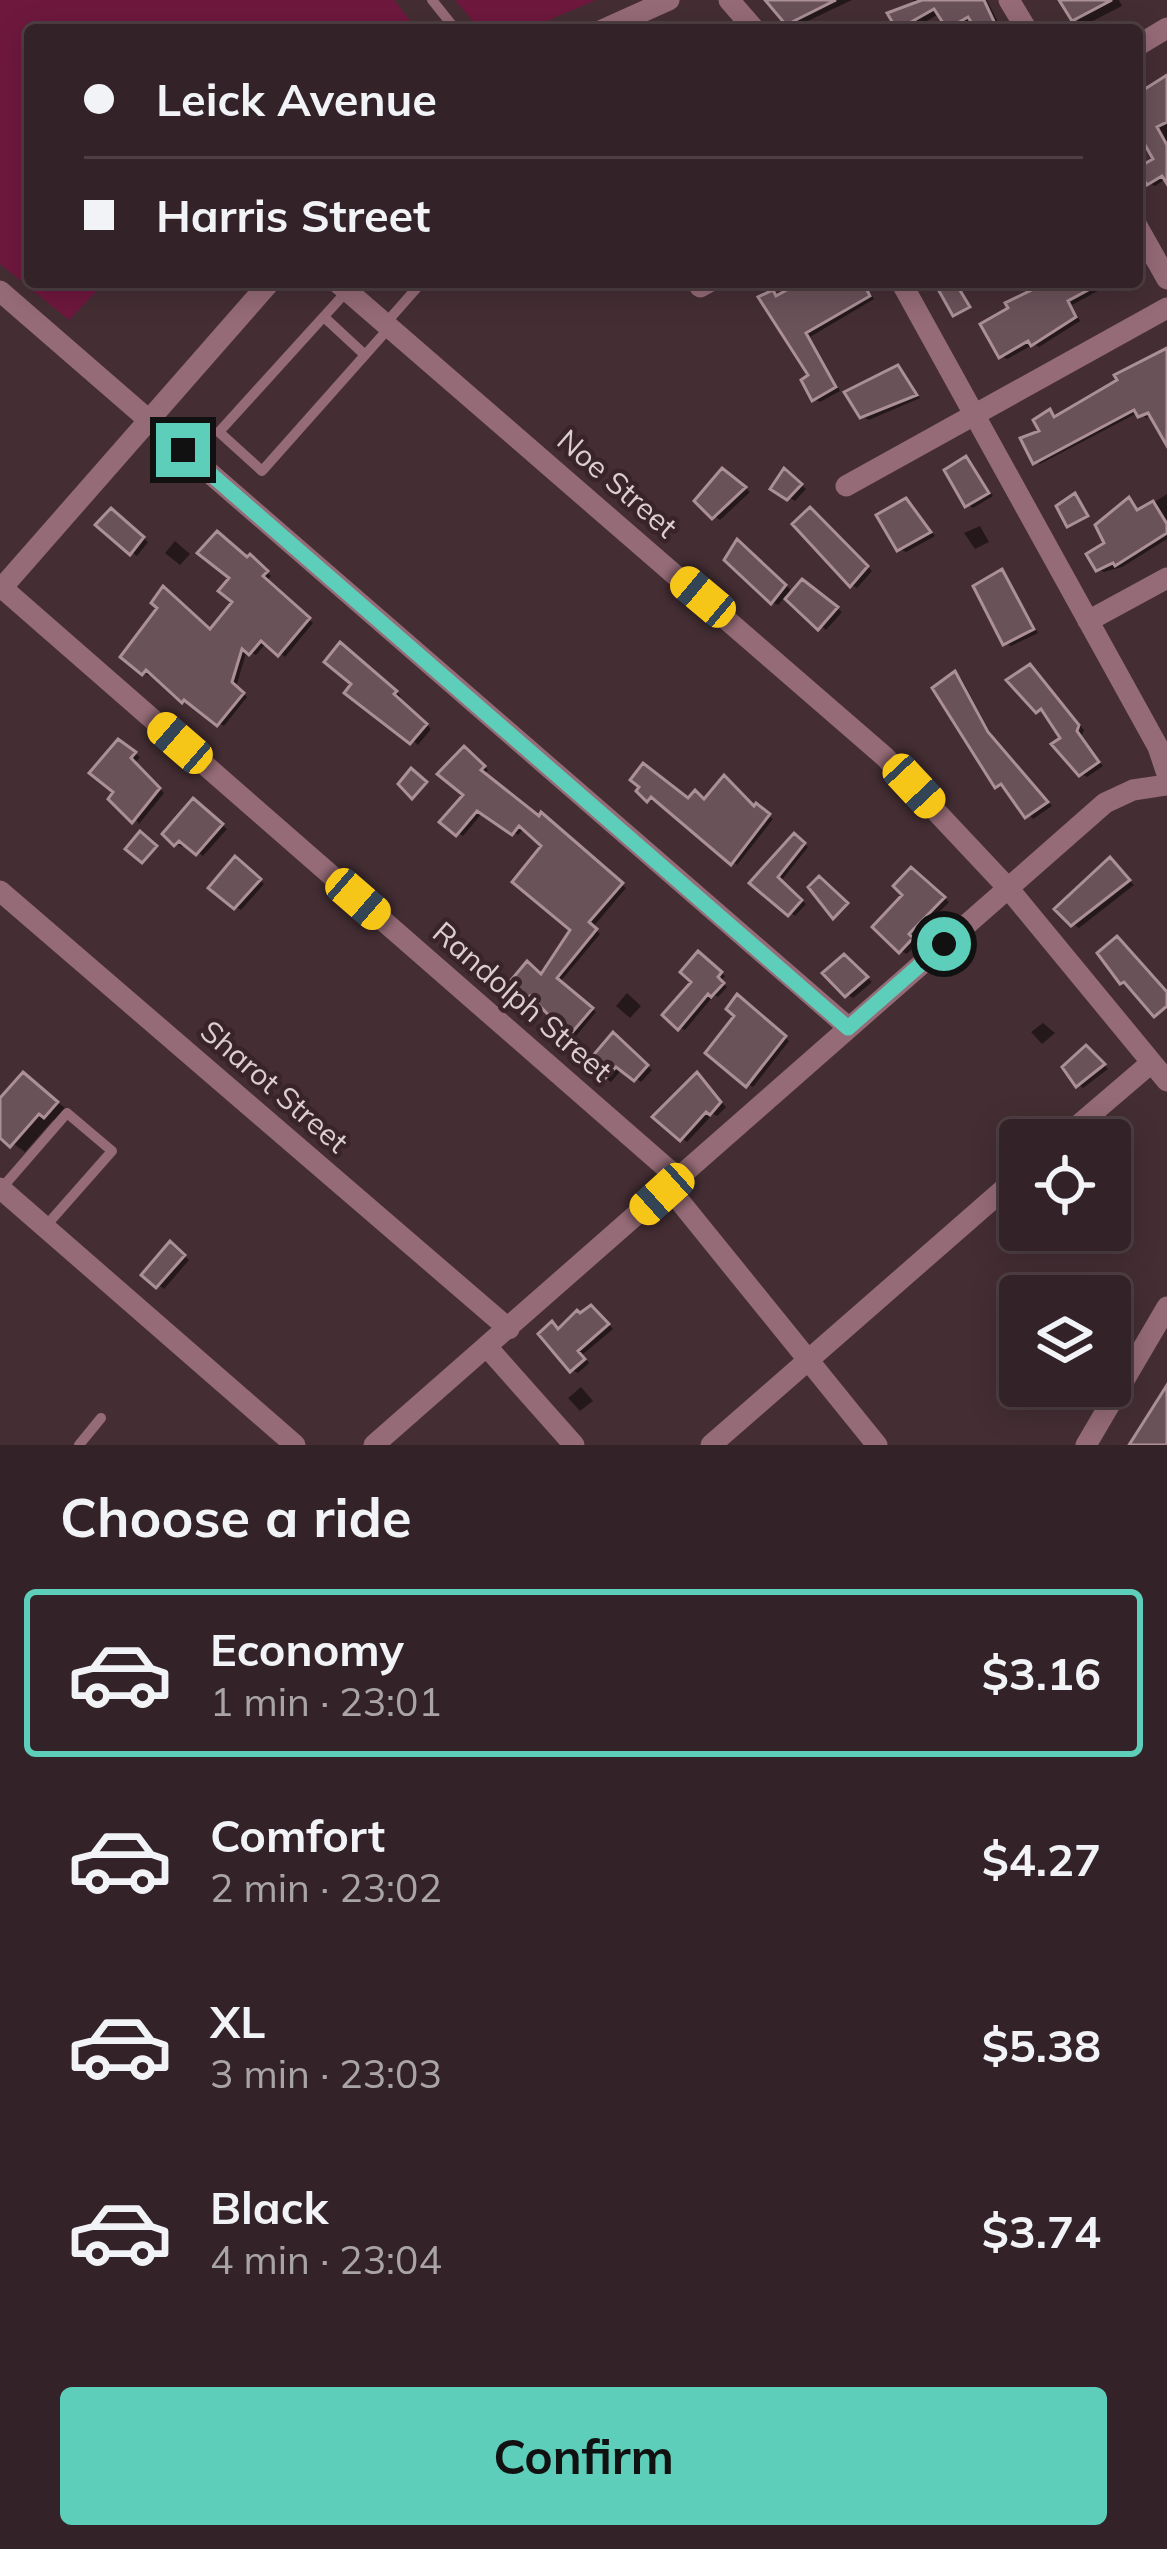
<!DOCTYPE html>
<html lang="en">
<head>
<meta charset="utf-8">
<style>
	:root { --surface:#332227; --page:#3e2f33; --text:#f1f3f6; --muted:#a9a4a7; --line:#4e3f44; --accent:#5dceb9 }
	body { margin:0; font-family:Mulish,sans-serif; background:var(--page); color:var(--text); height:100vh; display:flex; flex-direction:column; font-size:45px; white-space:nowrap }
	* { box-sizing:border-box; margin:0 }
	p { font-size:39px; color:var(--muted) }
	.icon { flex:none; width:66px; height:66px; fill:none; stroke:currentColor; stroke-width:2; stroke-linecap:round; stroke-linejoin:round }
	.map { position:relative; height:1445px; overflow:hidden }
	.sheet { display:flex; flex-direction:column; background:var(--surface); flex:1 }
	.sheet>* { flex:none }
	.banner { position:absolute; left:24px; top:24px; width:1119px; height:264px; border-radius:12px; box-shadow:0 6px 30px #0003,0 0 0 3px var(--line); display:grid; align-content:center; height:264px; padding:0 60px; background:var(--surface) }
	.buttons { position:absolute; left:999px; top:1119px; display:grid; gap:24px }
	.buttons a { display:grid; place-items:center; width:132px; height:132px; border-radius:12px; background:var(--surface); box-shadow:0 6px 30px #0003,0 0 0 3px var(--line); font-size:60px }
	.end { position:absolute; width:54px; height:54px; margin:-27px; border:15px solid #5dceb9; background:#111; box-shadow:0 0 0 6px #111 }
	.from { border-radius:50% }
	.car { position:absolute; width:36px; height:72px; margin:-36px -18px; border-radius:15px; box-shadow:0 0 9px 3px #0007; background:linear-gradient(#f5c518 24%,#345 0 40%,#f5c518 0 76%,#345 0 86%,#f5c518 0) }
	.banner b { display:flex; align-items:center; gap:42px; height:114px; font-size:45px }
	.banner b+b { border-top:3px solid var(--line) }
	.banner i { width:30px; height:30px; background:var(--text) }
	ul { padding:0; list-style:none }
	li { display:flex; align-items:center; gap:36px; height:168px; margin:0 24px 18px; padding:0 36px; border:6px solid transparent; border-radius:12px }
	li div { flex:1 }
	li b { display:block; font-size:45px }
	li em { font-style:normal; font-weight:700 }
	li.on { border-color:var(--accent) }
	li>.icon { width:108px; height:108px; stroke-width:1.5 }
	h2 { padding:0 60px; font-size:54px; line-height:144px }
	.cta { display:flex; gap:24px; margin-top:auto; padding:24px 60px }
	.cta a { flex:1; height:138px; border-radius:12px; background:var(--accent); color:#111; font-size:48px; font-weight:700; line-height:138px; text-align:center }
	.map>svg:first-child { display:block }
	.green { fill:#6f183e }
	.shadow { fill:#0007 }
	.building { fill:#6a5259; stroke:#ab9097; stroke-width:3 }
	.lines { fill:none; stroke-linecap:round; stroke-linejoin:round }
	.lane { stroke:#956b77; stroke-width:10 }
	.street { stroke:#956b77; stroke-width:21 }
	.route { stroke:#5dceb9; stroke-width:15 }
	.labels { text-anchor:middle; stroke-width:9; stroke-linejoin:round; paint-order:stroke }
	.street-label { font-size:30px; fill:#dbcdd1; stroke:#39242a }
</style>
</head>
<body>
<div class="map">
<svg width="1167" height="1445" viewBox="0 0 1167 1445">
	<rect width="100%" height="100%" fill="#442e34"/>
	<path class="green" d="M 0,0 L 394,0 L 418,30 L 30,30 L 30,282 L 105,282 L 69,320 L 0,264 Z
		M 455,0 L 596,0 L 526,30 L 480,30 Z"/>
	<path class="shadow" d="M 769,0 L 852,0 L 795,27 Z
		M 913,0 L 987,0 L 1002,30 L 950,30 L 940,13 L 912,30 L 903,30 L 892,14 L 916,5 Z
		M 1063,0 L 1119,0 L 1122,6 L 1085,25 L 1075,19 Z
		M 1167,83 L 1167,178 L 1155,186 L 1149,183 L 1157,161 L 1137,125 L 1137,95 Z
		M 806,282 L 864,282 L 874,299 L 810,337 L 840,391 L 820,402 L 814,399 L 812,376 L 772,293 L 779,297 Z
		M 1058,282 L 1114,282 L 1072,305 L 1080,321 L 1039,347 L 1034,344 L 1007,359 L 1001,356 Z
		M 1167,351 L 1167,440 L 1153,415 L 1146,418 L 1139,412 L 1040,464 L 1035,461 L 1050,413 L 1057,418 Z
		M 898,369 L 920,398 L 869,420 L 862,416 Z
		M 966,459 L 993,496 L 973,508 L 967,504 Z
		M 729,475 L 750,492 L 720,520 L 714,516 Z
		M 790,475 L 806,489 L 795,501 L 774,488 Z
		M 1167,494 L 1167,539 L 1122,567 L 1104,572 L 1098,569 L 1129,501 L 1139,512 Z
		M 906,501 L 935,536 L 906,552 L 900,549 Z
		M 816,514 L 872,571 L 857,588 L 852,585 Z
		M 117,515 L 148,542 L 137,556 L 132,552 Z
		M 980,526 L 989,542 L 975,549 L 964,533 Z
		M 175,541 L 190,554 L 180,565 L 165,553 Z
		M 744,546 L 794,593 L 808,586 L 842,612 L 826,630 L 786,596 L 778,605 L 772,602 Z
		M 248,560 L 255,561 L 271,576 L 266,581 L 313,623 L 285,657 L 267,642 L 256,655 L 247,650 L 236,687 L 247,697 L 224,726 L 183,700 L 152,671 L 149,676 L 124,657 L 212,632 L 237,602 Z
		M 1002,573 L 1007,576 L 1038,633 L 1011,646 L 1005,643 Z
		M 346,649 L 401,696 L 398,699 L 431,729 L 418,745 L 356,684 Z
		M 1036,672 L 1084,730 L 1081,737 L 1103,766 L 1087,777 L 1081,774 L 1047,712 L 1038,710 Z
		M 955,674 L 961,678 L 994,739 L 1052,806 L 1033,819 L 1007,787 L 998,786 Z
		M 119,743 L 140,757 L 135,763 L 164,793 L 139,824 L 117,792 Z
		M 469,753 L 488,770 L 484,775 L 540,819 L 547,819 L 626,888 L 593,927 L 600,934 L 560,982 L 596,1012 L 576,1036 L 535,997 L 528,1006 L 506,991 L 543,977 L 574,929 L 545,845 L 525,827 L 518,835 L 483,812 L 463,836 L 458,833 L 467,795 Z
		M 634,780 L 689,801 L 756,809 L 773,819 L 737,865 L 657,798 L 654,802 L 649,799 Z
		M 199,805 L 227,829 L 203,856 L 186,843 L 182,847 L 176,844 Z
		M 799,840 L 808,847 L 781,881 L 806,904 L 795,916 L 753,883 Z
		M 1110,861 L 1134,885 L 1079,928 L 1073,924 Z
		M 242,864 L 264,884 L 241,910 L 236,907 Z
		M 917,874 L 949,902 L 913,939 L 917,943 L 907,954 L 901,951 L 907,895 Z
		M 703,957 L 725,976 L 721,981 L 727,987 L 718,997 L 714,995 L 685,1030 L 680,1028 Z
		M 850,961 L 872,982 L 853,998 L 847,994 Z
		M 627,993 L 641,1006 L 630,1018 L 616,1006 Z
		M 743,1001 L 789,1041 L 753,1087 L 748,1084 L 738,1016 Z
		M 1043,1023 L 1055,1033 L 1042,1044 L 1031,1032 Z
		M 619,1039 L 652,1070 L 641,1082 L 623,1068 L 611,1082 L 605,1078 Z
		M 1092,1052 L 1108,1069 L 1083,1088 L 1078,1084 Z
		M 697,1075 L 726,1107 L 717,1116 L 713,1114 L 687,1142 L 682,1138 Z
		M 24,1076 L 70,1112 L 59,1124 L 53,1120 L 25,1152 L 0,1134 L 0,1103 Z
		M 176,1249 L 189,1260 L 164,1289 L 145,1275 Z
		M 597,1312 L 613,1329 L 582,1355 L 589,1363 L 578,1373 L 572,1370 L 552,1325 L 560,1331 Z
		M 581,1387 L 593,1401 L 580,1411 L 568,1398 Z"/>
	<path class="building" d="M 765,0 L 836,0 L 786,25 Z
		M 922,0 L 984,0 L 998,30 L 976,30 L 968,17 L 947,29 L 934,9 L 897,30 L 887,13 Z
		M 1059,0 L 1112,0 L 1072,21 Z
		M 1167,75 L 1167,122 L 1157,127 L 1167,145 L 1167,184 L 1162,176 L 1147,185 L 1137,168 L 1153,159 L 1137,131 L 1137,94 Z
		M 801,282 L 863,282 L 870,296 L 806,333 L 836,387 L 812,401 L 801,380 L 808,375 L 758,297 L 773,290 L 776,296 Z
		M 934,282 L 955,282 L 970,307 L 953,316 Z
		M 1048,282 L 1103,282 L 1068,301 L 1076,317 L 1031,346 L 1028,341 L 999,358 L 980,324 L 1008,308 L 1005,303 Z
		M 1167,348 L 1167,446 L 1148,413 L 1138,417 L 1134,410 L 1033,464 L 1020,438 L 1039,431 L 1033,420 L 1050,409 L 1054,417 L 1117,380 L 1114,375 Z
		M 898,365 L 917,395 L 860,418 L 844,392 Z
		M 966,456 L 989,493 L 965,507 L 944,470 Z
		M 722,468 L 746,487 L 712,519 L 694,501 Z
		M 784,468 L 802,484 L 787,500 L 770,489 Z
		M 1075,493 L 1088,516 L 1067,527 L 1056,506 Z
		M 1129,497 L 1137,510 L 1153,501 L 1167,524 L 1167,533 L 1115,566 L 1113,563 L 1096,571 L 1086,554 L 1104,543 L 1095,525 Z
		M 906,498 L 931,532 L 897,551 L 876,515 Z
		M 810,507 L 868,566 L 850,587 L 792,524 Z
		M 111,508 L 144,537 L 130,555 L 95,525 Z
		M 217,531 L 247,557 L 250,554 L 268,571 L 263,576 L 310,618 L 278,656 L 261,641 L 249,655 L 242,649 L 232,682 L 244,693 L 217,726 L 184,700 L 182,703 L 146,670 L 142,675 L 120,657 L 157,608 L 151,603 L 163,586 L 210,629 L 232,602 L 218,591 L 229,578 L 197,553 Z
		M 737,539 L 786,585 L 771,604 L 724,560 Z
		M 1002,569 L 1034,629 L 1003,645 L 973,586 Z
		M 802,579 L 838,607 L 818,630 L 785,599 Z
		M 340,642 L 397,691 L 394,694 L 427,724 L 410,744 L 344,693 L 351,684 L 324,662 Z
		M 1030,664 L 1079,725 L 1077,731 L 1099,762 L 1079,776 L 1051,744 L 1060,738 L 1041,709 L 1036,713 L 1006,680 Z
		M 955,671 L 988,732 L 1048,802 L 1025,818 L 1001,784 L 995,788 L 932,688 Z
		M 118,739 L 136,752 L 131,758 L 160,788 L 132,823 L 108,799 L 113,792 L 89,773 Z
		M 464,746 L 485,766 L 481,770 L 539,816 L 541,812 L 623,883 L 589,922 L 597,929 L 557,978 L 593,1008 L 569,1036 L 530,996 L 521,1006 L 502,991 L 527,961 L 541,974 L 570,930 L 512,882 L 541,846 L 519,826 L 512,835 L 477,811 L 456,836 L 439,822 L 463,795 L 437,774 Z
		M 643,763 L 688,798 L 695,790 L 704,799 L 724,775 L 754,806 L 756,803 L 770,814 L 731,865 L 651,797 L 647,802 L 636,791 L 639,787 L 630,780 Z
		M 411,768 L 427,782 L 412,799 L 398,784 Z
		M 193,798 L 223,824 L 196,855 L 179,841 L 174,846 L 162,834 Z
		M 140,831 L 157,846 L 142,863 L 125,849 Z
		M 794,833 L 805,843 L 778,877 L 802,900 L 788,916 L 749,883 Z
		M 235,856 L 261,879 L 234,909 L 208,888 Z
		M 1110,857 L 1130,880 L 1071,926 L 1054,909 Z
		M 911,867 L 945,897 L 909,934 L 913,938 L 899,953 L 872,927 L 902,895 L 893,886 Z
		M 819,876 L 848,903 L 833,919 L 808,887 Z
		M 1117,936 L 1167,992 L 1167,1006 L 1154,1017 L 1124,982 L 1120,984 L 1097,953 Z
		M 698,951 L 722,972 L 718,977 L 724,983 L 711,997 L 708,994 L 678,1030 L 662,1015 L 691,982 L 680,972 Z
		M 844,954 L 868,977 L 845,997 L 822,973 Z
		M 737,994 L 786,1036 L 746,1087 L 705,1053 L 734,1016 L 726,1009 Z
		M 613,1032 L 648,1065 L 634,1081 L 616,1067 L 603,1081 L 585,1065 Z
		M 1086,1045 L 1105,1064 L 1076,1087 L 1062,1067 Z
		M 23,1072 L 58,1102 L 44,1118 L 39,1114 L 10,1147 L 0,1138 L 0,1098 Z
		M 697,1072 L 721,1102 L 710,1115 L 706,1112 L 680,1141 L 652,1117 Z
		M 170,1241 L 185,1255 L 156,1288 L 141,1275 Z
		M 591,1305 L 609,1324 L 578,1351 L 585,1359 L 570,1372 L 538,1334 L 552,1321 L 558,1329 L 577,1310 L 580,1313 Z
		M 1167,1385 L 1167,1445 L 1129,1445 Z"/>
	<g class="lines">
		<path class="lane" d="M 432,0 L 456,30
			M 347,291 L 219,432 L 262,471 L 389,328
			M 324,317 L 365,355
			M 385,324 L 422,282
			M 1,1189 L 67,1113 L 112,1151 L 45,1227
			M 79,1445 L 101,1418"/>
		<path class="street" d="M 729,0 L 755,30
			M 1009,0 L 1027,30
			M 602,30 L 669,0
			M 1137,46 L 1167,28
			M 1137,226 L 1167,279
			M 337,282 L 885,757 L 1008,888 L 1167,1081
			M 901,282 L 1158,747 L 1167,774
			M 700,287 L 709,282
			M 0,291 L 848,1027
			M 846,486 L 1167,308
			M 0,586 L 679,1179
			M 0,590 L 270,282
			M 1088,621 L 1167,578
			M 0,891 L 509,1329
			M 1061,1140 L 1151,1063
			M 0,1188 L 295,1445
			M 669,1188 L 877,1445
			M 488,1348 L 574,1445
			M 374,1445 L 1105,803 L 1133,790 L 1167,785
			M 711,1445 L 1020,1175
			M 1086,1445 L 1167,1307"/>
	</g>
	<g class="lines">
		<path class="route" d="M 183,450 L 848,1028 L 944,944"/>
	</g>
	<g class="labels">
		<g class="street-label">
			<text transform="translate(617 484) rotate(41)" y="10">Noe Street</text>
			<text transform="translate(522 1002) rotate(41)" y="10">Randolph Street</text>
			<text transform="translate(274 1087) rotate(41)" y="10">Sharot Street</text>
		</g>
	</g>
</svg>
<div class="buttons">
<a><svg class="icon" aria-label="locate" viewBox="0 0 24 24"><circle cx="12" cy="12" r="6"/><path d="M12 2v4M12 18v4M2 12h4M18 12h4"/></svg></a>
<a><svg class="icon" aria-label="layers" viewBox="0 0 24 24"><path d="M12 4l9 5-9 5-9-5zM3 14l9 5 9-5"/></svg></a>
</div>
<i class="end from" style="left:944px;top:944px"></i>
<i class="end" style="left:183px;top:450px"></i>
<i class="car" style="left:703px;top:597px;rotate:310deg"></i>
<i class="car" style="left:180px;top:743px;rotate:311deg"></i>
<i class="car" style="left:914px;top:786px;rotate:137deg"></i>
<i class="car" style="left:358px;top:899px;rotate:131deg"></i>
<i class="car" style="left:662px;top:1194px;rotate:228deg"></i>
<div class="banner">
<b><i class="from"></i>Leick Avenue</b>
<b><i></i>Harris Street</b>
</div>
</div>
<section class="sheet">
<h2>Choose a ride</h2>
<ul>
<li class="on"><svg class="icon" aria-label="car" viewBox="0 0 24 24"><path d="M5 17H2v-5l4-1 3-4h7l3 4 3 1v5h-3M9 17h6M6 11h13"/><circle cx="7" cy="17" r="2"/><circle cx="17" cy="17" r="2"/></svg><div><b>Economy</b><p>1 min · 23:01</p></div><em>$3.16</em></li>
<li><svg class="icon" aria-label="car" viewBox="0 0 24 24"><path d="M5 17H2v-5l4-1 3-4h7l3 4 3 1v5h-3M9 17h6M6 11h13"/><circle cx="7" cy="17" r="2"/><circle cx="17" cy="17" r="2"/></svg><div><b>Comfort</b><p>2 min · 23:02</p></div><em>$4.27</em></li>
<li><svg class="icon" aria-label="car" viewBox="0 0 24 24"><path d="M5 17H2v-5l4-1 3-4h7l3 4 3 1v5h-3M9 17h6M6 11h13"/><circle cx="7" cy="17" r="2"/><circle cx="17" cy="17" r="2"/></svg><div><b>XL</b><p>3 min · 23:03</p></div><em>$5.38</em></li>
<li><svg class="icon" aria-label="car" viewBox="0 0 24 24"><path d="M5 17H2v-5l4-1 3-4h7l3 4 3 1v5h-3M9 17h6M6 11h13"/><circle cx="7" cy="17" r="2"/><circle cx="17" cy="17" r="2"/></svg><div><b>Black</b><p>4 min · 23:04</p></div><em>$3.74</em></li>
</ul>
<div class="cta"><a>Confirm</a></div>
</section>
</body>
</html>
